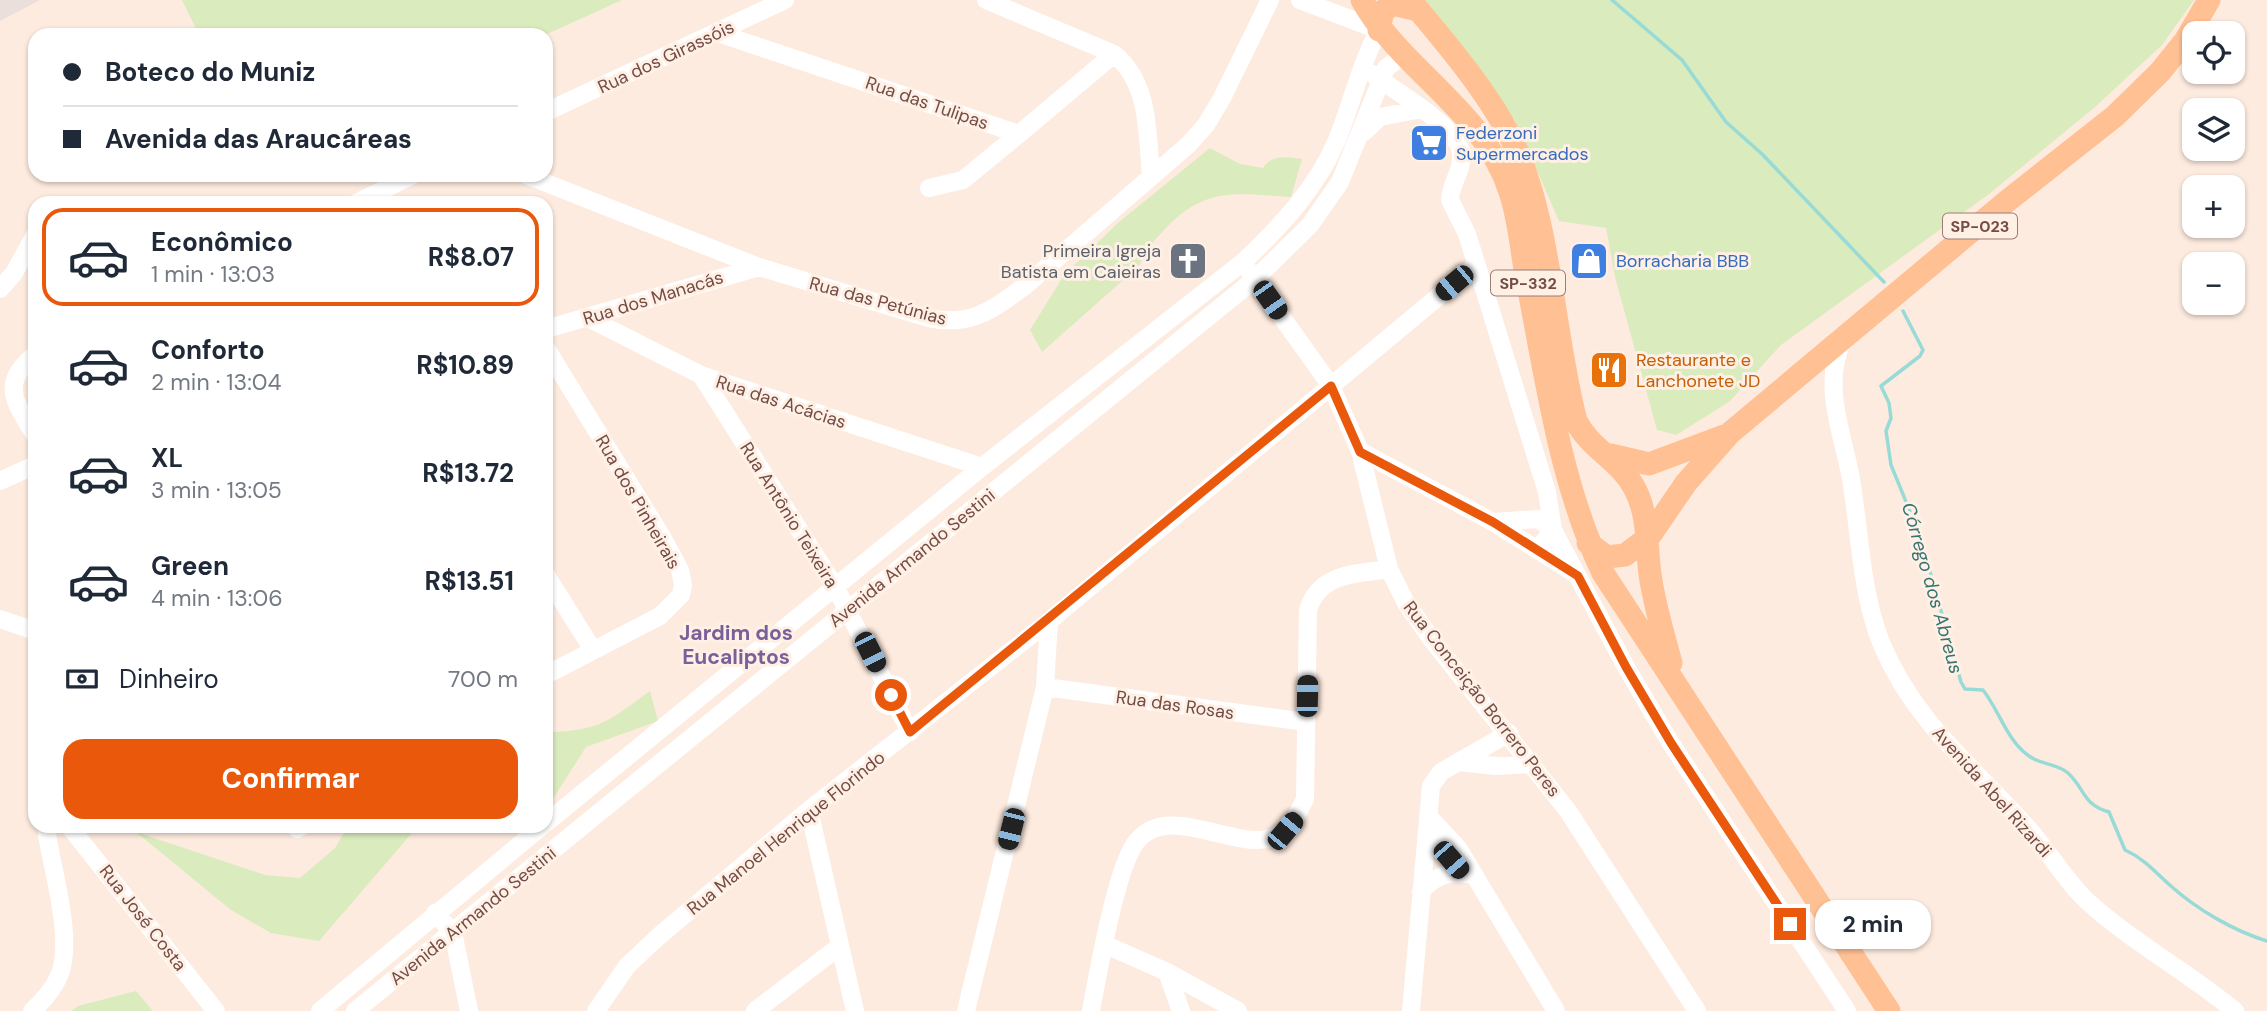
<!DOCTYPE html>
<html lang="pt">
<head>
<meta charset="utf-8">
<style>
	:root { --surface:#fff; --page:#f6f6f7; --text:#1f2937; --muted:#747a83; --line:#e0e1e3; --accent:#ea580c }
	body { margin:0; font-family:"DM Sans",sans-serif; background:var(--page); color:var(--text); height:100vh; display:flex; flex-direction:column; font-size:26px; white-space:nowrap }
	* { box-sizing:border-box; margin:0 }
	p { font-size:23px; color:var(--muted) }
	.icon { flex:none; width:38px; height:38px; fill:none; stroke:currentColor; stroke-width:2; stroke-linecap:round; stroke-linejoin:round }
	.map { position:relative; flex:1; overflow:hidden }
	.panel { position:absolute; left:28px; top:196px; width:525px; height:637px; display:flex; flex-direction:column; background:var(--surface); border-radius:21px; box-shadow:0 2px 5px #0004 }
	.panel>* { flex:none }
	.hud { position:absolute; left:28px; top:28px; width:525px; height:154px; border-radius:21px; box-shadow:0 2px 5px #0004; display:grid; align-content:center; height:154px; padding:0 35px; background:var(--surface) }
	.controls { position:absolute; left:2182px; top:21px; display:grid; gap:14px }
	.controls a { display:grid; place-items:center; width:63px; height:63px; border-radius:14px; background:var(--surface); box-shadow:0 2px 5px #0004; font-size:35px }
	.end { position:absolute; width:32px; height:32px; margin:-16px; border:9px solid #ea580c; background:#fff; box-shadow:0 0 0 4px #fff }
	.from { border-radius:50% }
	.bubble { position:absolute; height:49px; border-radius:21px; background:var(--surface); box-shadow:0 2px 5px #0004; font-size:23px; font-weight:700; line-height:49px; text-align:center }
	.car { position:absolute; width:21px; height:42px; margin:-21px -10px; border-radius:9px; box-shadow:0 0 5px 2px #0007; background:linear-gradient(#222 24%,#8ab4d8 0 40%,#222 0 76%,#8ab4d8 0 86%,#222 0) }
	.hud b { display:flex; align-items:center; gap:24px; height:66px; font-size:26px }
	.hud b+b { border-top:2px solid var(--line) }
	.hud i { width:18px; height:18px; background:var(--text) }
	ul { padding:12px 0 0; list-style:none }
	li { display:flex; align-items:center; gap:21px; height:98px; margin:0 14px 10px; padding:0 21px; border:4px solid transparent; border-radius:21px }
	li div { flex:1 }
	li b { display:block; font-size:26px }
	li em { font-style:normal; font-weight:700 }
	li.active { border-color:var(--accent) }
	li>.icon { width:63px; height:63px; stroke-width:1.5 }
	.pay { display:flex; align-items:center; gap:18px; height:77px; padding:0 35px; font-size:26px }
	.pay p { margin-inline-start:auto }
	.cta { display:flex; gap:14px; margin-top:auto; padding:14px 35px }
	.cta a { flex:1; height:80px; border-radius:21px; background:var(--accent); color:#fff; font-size:28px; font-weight:700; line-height:80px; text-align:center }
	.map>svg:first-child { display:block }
	.industrial { fill:#ebdfdb }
	.green { fill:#daebbd }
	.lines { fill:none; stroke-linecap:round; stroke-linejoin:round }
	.stream { stroke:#98dad6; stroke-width:3.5 }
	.minor { stroke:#fff; stroke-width:18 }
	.major { stroke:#ffc094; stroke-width:23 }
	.route { stroke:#ea580c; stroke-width:9 }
	.labels { text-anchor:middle; stroke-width:6; stroke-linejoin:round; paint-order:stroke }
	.shield { fill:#fff0e6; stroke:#9e7d75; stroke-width:2 }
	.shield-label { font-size:16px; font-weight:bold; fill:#754c45 }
	.street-label { font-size:18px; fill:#754c45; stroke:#fff0e6 }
	.shop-label { font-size:18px; fill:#366cbe; stroke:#fff0e6; text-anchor:start }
	.worship-label { font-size:18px; fill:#5b616d; stroke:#fff0e6; text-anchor:end }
	.food-label { font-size:18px; fill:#c56008; stroke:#fff0e6; text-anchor:start }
	.water-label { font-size:19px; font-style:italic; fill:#367472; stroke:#fff0e6 }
	.quarter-label { font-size:21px; font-weight:bold; fill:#7a6099; stroke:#fff0e6 }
</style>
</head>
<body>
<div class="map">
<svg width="2267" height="1011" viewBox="0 0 2267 1011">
	<rect width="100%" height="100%" fill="#feebdf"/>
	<path class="industrial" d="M 0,0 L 40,0 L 0,21 Z"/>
	<path class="green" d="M 182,0 L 622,0 L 545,35 L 199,35 Z
		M 1418,0 L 2194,0 L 2162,45 L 2095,107 L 1989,194 L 1781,345 L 1729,402 L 1676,435 L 1657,430 L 1615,277 L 1606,228 L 1559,221 L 1515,120 Z
		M 1210,148 L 1240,164 L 1263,168 C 1272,154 1287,157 1302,159 L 1291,197 C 1239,194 1207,186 1168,226 C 1155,239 1146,249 1139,266 L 1042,352 L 1030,330 L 1064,275 L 1119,222 Z
		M 650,691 L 658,721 L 586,747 L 551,802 L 546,800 L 546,732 C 600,731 607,722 650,691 Z
		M 348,826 L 418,826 L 319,941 L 271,933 L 231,910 L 136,832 L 265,875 L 300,878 L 335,848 Z
		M 136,991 L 153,1011 L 71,1011 L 78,1006 Z"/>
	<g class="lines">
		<path class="stream" d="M 1612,0 L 1682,60 L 1726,122 L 1762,154 L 1884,282
			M 1903,311 L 1923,350 L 1920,356 L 1881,386 L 1889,403 L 1891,418 L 1886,431 L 1891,465 L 1920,536 L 1961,682 L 1965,689 L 1983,690 C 1999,710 2007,741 2029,756 C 2041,765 2056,763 2068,773 C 2086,790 2082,804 2109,812 L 2125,850 C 2145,859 2156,873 2172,887 C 2198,910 2234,931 2267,941"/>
		<path class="minor" d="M 986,0 L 1114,54 C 1150,83 1147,133 1151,176
			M 718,33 L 1019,134 L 1114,54
			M 1373,74 C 1395,92 1457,125 1461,153 C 1464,169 1450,184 1450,200 L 1467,234 L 1547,492 L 1553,530 L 1537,550
			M 546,112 L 785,0
			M 1364,132 L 1380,117 L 1421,109
			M 526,175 L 759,267 L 928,318 C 971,327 992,310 1025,286 L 1188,145 L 1206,125 L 1222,98 L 1270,0
			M 929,188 L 963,180 L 1019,134
			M 356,203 L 413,175
			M 1249,271 L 1331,386 L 1360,451 L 1389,569 L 1406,603 L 1432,640 L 1568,811 L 1697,1011
			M 0,289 L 14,273 L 35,235
			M 588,318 L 701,375 L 982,467
			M 546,329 L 759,267
			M 1843,340 C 1821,384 1843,434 1851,479 C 1860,533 1861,594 1882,645 C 1917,727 1978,770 2033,834 C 2051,855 2066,881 2086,900 C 2129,940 2188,972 2235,1011
			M 546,348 L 662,537 L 680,570 L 683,585 L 681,595 L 660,616 L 546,675
			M 35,355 C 0,382 14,402 35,435
			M 701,375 L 836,588 L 910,732
			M 1360,451 L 1493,522 L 1576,574
			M 0,481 L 35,465
			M 1493,522 L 1538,519 L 1553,530 L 1626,667 L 1670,742 L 1847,1011
			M 546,575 L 593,650
			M 0,619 L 35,631
			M 1045,687 L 1306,722
			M 1458,762 L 1496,766 L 1532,764
			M 809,810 L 855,1011
			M 1429,817 L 1458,848 L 1556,1011
			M 546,823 L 982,467 L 1243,262 C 1281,226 1316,189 1337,140 C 1352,103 1360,65 1379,30 L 1300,0
			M 69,826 L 216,1011
			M 297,829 L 302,826
			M 1428,838 L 1462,873
			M 1421,892 C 1436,874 1450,871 1473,875
			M 435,913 L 453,932 L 469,1011
			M 1106,945 L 1167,972 L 1238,1011
			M 1167,972 L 1181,1011
			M 32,1011 C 43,1001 53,990 59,976 C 74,942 53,872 47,835 L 48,826
			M 320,1011 L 542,826
			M 355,1011 L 1255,279 L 1310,225 L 1340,182 L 1386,68 L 1405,54
			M 596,1011 L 627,966 L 659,936 L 809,810 L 1049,621 L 1475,266
			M 755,1011 L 840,946
			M 966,1011 L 1045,687 L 1049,621
			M 1091,1011 C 1098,973 1115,875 1134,845 C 1166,797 1237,855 1276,836 C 1291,829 1298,813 1305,799 L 1308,610 C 1319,573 1355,574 1389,569
			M 1411,1011 L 1431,786 L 1441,772 L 1509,733"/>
		<path class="major" d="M 1362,0 C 1402,71 1484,110 1510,192 C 1519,218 1521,248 1526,275 C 1546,375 1559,481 1603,573 L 1889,1011
			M 1410,0 C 1447,44 1495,100 1518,153 C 1551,231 1554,337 1576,421 C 1590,449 1621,461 1635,489 C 1649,516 1646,545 1650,574 C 1654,604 1663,633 1671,663
			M 1379,30 L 1383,11 L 1393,4 L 1418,10
			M 1611,455 L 1649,464 L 1724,436
			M 1588,543 L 1607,557 L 1625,555 L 1649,537 L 1686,483 L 1730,433 L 2006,202 L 2115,116 L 2160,72 L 2185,41 L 2209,0"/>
	</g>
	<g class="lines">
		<path class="route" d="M 891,695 L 910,732 L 1331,386 L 1360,452 L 1493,522 L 1578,576 L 1626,667 L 1671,743 L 1790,924"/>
	</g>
	<defs>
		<symbol id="supermarket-square" viewBox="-11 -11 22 22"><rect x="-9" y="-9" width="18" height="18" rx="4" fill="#3f7fe0" stroke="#fff0e6"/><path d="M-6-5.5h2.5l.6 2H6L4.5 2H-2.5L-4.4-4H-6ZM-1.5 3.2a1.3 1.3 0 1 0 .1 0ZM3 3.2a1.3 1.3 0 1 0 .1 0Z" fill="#fff"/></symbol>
		<symbol id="church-square" viewBox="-11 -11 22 22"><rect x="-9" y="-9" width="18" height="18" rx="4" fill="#6b7280" stroke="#fff0e6"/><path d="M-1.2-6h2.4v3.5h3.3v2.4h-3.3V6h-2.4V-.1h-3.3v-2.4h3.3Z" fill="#fff"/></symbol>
		<symbol id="shop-square" viewBox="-11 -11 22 22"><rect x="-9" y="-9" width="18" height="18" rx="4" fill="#3f7fe0" stroke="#fff0e6"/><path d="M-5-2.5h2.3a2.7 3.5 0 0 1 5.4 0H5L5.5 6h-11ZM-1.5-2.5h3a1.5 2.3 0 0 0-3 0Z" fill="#fff"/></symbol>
		<symbol id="restaurant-square" viewBox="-11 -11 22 22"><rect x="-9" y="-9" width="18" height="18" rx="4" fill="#e8710a" stroke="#fff0e6"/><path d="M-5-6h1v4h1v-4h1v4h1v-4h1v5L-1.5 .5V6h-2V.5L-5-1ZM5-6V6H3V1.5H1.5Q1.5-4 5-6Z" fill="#fff"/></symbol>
	</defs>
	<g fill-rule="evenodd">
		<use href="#supermarket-square" x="1407" y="121" width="44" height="44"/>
		<use href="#church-square" x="1166" y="239" width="44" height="44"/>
		<use href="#shop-square" x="1567" y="239" width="44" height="44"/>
		<use href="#restaurant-square" x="1587" y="348" width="44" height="44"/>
	</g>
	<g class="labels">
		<g class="shield">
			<rect x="1943" y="213.5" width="74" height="25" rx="5"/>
			<rect x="1491" y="270.5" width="74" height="25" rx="5"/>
		</g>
		<g class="shield-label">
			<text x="1980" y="232">SP-023</text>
			<text x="1528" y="289">SP-332</text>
		</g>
		<g class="street-label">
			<text transform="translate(666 57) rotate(-25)" y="6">Rua dos Girassóis</text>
			<text transform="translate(927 103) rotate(19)" y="6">Rua das Tulipas</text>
			<text transform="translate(653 298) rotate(-17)" y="6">Rua dos Manacás</text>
			<text transform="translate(878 301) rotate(15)" y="6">Rua das Petúnias</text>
			<text transform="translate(781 402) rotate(18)" y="6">Rua das Acácias</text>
			<text transform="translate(638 502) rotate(60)" y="6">Rua dos Pinheirais</text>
			<text transform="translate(789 515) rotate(58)" y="6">Rua Antônio Teixeira</text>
			<text transform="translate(912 558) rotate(-39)" y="6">Avenida Armando Sestini</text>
			<text transform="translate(1482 699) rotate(52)" y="6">Rua Conceição Borrero Peres</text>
			<text transform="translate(1175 705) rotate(8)" y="6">Rua das Rosas</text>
			<text transform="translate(1992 792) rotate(48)" y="6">Avenida Abel Rizardi</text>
			<text transform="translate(786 833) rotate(-39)" y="6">Rua Manoel Henrique Florindo</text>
			<text transform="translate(473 916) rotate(-39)" y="6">Avenida Armando Sestini</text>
			<text transform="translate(143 918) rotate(52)" y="6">Rua José Costa</text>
		</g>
		<g class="shop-label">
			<text x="1456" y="139">Federzoni<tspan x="1456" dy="21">Supermercados</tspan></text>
			<text x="1616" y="267">Borracharia BBB</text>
		</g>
		<g class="worship-label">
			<text x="1161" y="257">Primeira Igreja<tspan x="1161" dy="21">Batista em Caieiras</tspan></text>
		</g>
		<g class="food-label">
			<text x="1636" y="366">Restaurante e<tspan x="1636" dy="21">Lanchonete JD</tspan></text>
		</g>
		<g class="water-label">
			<text transform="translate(1933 588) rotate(74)" y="7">Córrego dos Abreus</text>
		</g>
		<g class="quarter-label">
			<text x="736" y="640">Jardim dos<tspan x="736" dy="24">Eucaliptos</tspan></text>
		</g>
	</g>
</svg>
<div class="controls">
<a><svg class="icon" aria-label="locate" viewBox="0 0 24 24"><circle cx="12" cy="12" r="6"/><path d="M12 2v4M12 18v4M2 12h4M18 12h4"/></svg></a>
<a><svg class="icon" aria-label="layers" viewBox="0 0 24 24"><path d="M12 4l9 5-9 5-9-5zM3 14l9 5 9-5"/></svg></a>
<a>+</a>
<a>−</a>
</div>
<i class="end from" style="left:891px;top:695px"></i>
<i class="end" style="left:1790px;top:924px"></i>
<div class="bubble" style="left:1815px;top:900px;width:116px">2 min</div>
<i class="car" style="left:1454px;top:283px;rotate:230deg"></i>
<i class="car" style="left:1270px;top:300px;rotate:145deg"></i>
<i class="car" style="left:870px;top:652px;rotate:153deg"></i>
<i class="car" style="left:1307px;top:696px;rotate:1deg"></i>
<i class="car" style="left:1011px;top:829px;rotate:194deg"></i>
<i class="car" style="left:1285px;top:831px;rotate:40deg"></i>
<i class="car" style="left:1451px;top:860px;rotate:139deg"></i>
<div class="hud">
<b><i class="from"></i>Boteco do Muniz</b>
<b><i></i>Avenida das Araucáreas</b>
</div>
<section class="panel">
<ul>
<li class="active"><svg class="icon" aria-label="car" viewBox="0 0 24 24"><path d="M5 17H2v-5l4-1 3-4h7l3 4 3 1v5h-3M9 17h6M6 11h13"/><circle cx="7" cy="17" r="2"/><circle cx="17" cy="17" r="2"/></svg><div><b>Econômico</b><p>1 min · 13:03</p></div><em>R$8.07</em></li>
<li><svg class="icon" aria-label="car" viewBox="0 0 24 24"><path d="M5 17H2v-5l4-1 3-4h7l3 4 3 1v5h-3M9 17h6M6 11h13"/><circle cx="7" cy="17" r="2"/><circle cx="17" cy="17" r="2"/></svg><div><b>Conforto</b><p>2 min · 13:04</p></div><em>R$10.89</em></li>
<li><svg class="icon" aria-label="car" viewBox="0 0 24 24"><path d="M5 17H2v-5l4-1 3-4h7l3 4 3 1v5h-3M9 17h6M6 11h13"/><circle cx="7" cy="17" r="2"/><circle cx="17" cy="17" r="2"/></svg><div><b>XL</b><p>3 min · 13:05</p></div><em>R$13.72</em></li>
<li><svg class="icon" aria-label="car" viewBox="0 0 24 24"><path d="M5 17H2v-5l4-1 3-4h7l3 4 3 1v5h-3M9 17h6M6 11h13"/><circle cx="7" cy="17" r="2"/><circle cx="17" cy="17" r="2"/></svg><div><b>Green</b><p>4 min · 13:06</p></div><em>R$13.51</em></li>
</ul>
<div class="pay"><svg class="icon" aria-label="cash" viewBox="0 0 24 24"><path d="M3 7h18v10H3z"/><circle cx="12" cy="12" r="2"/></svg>Dinheiro<p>700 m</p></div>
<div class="cta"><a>Confirmar</a></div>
</section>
</div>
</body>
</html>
